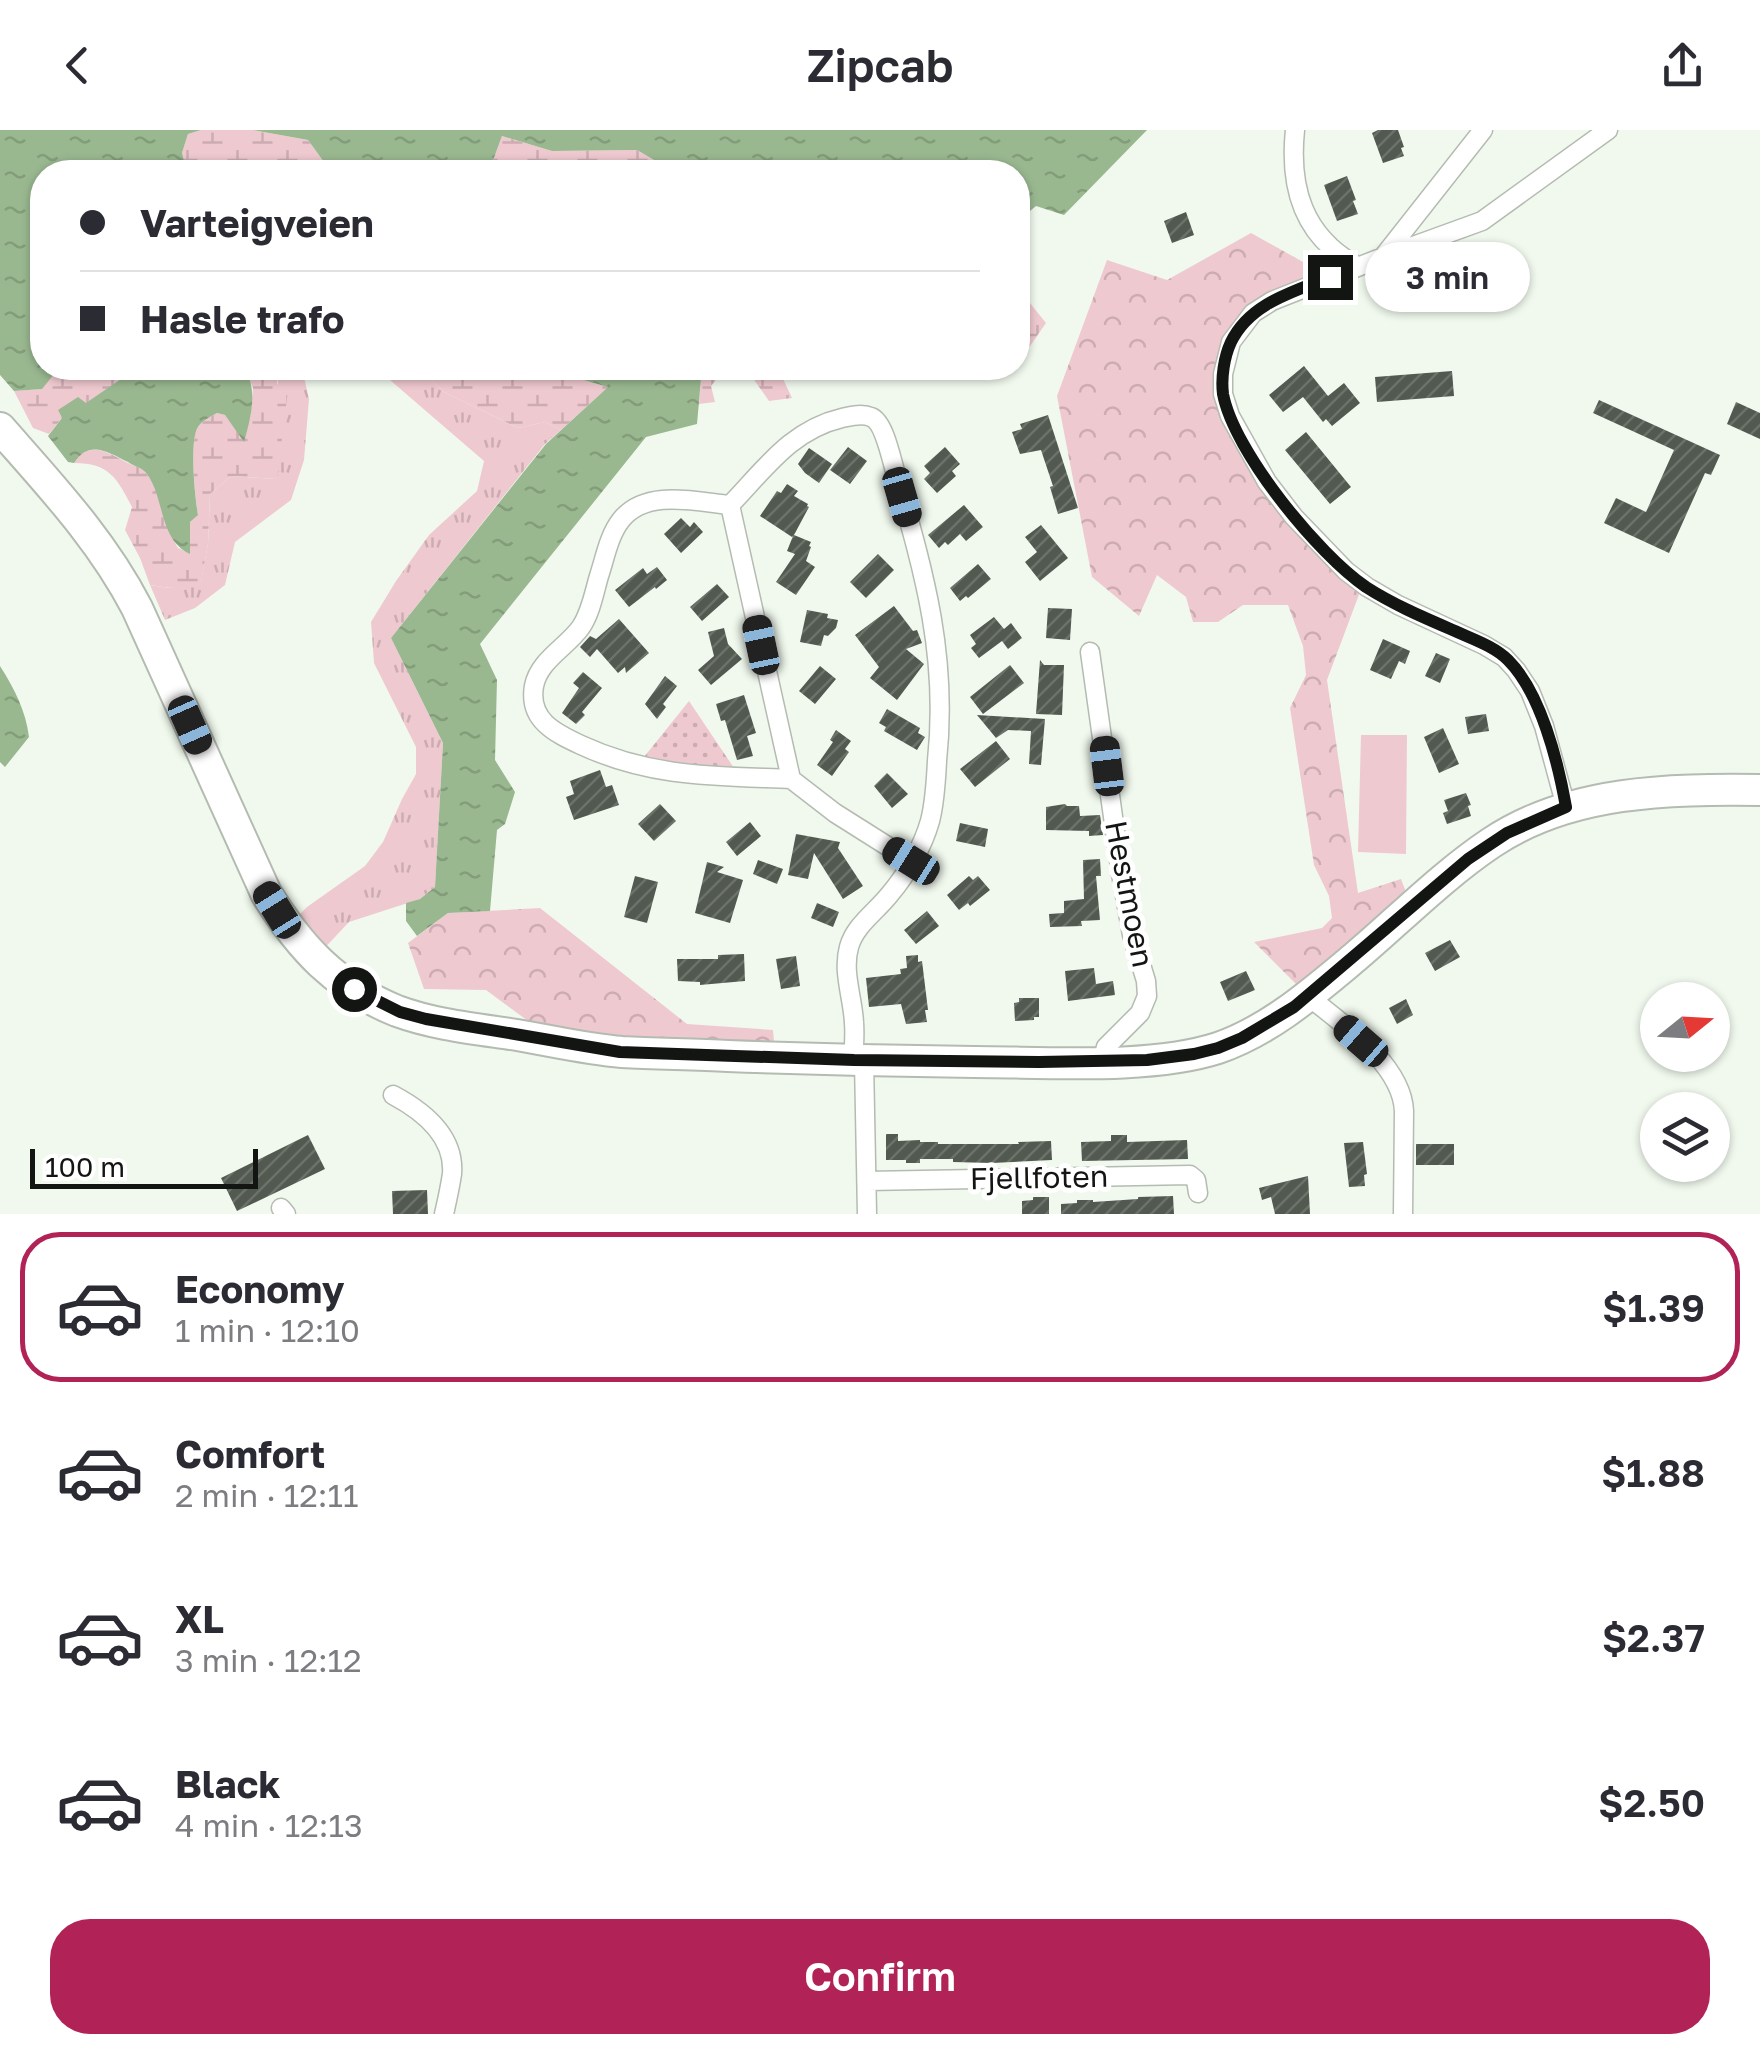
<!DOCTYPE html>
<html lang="en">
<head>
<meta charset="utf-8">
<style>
	:root { --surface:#fff; --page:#f2f2f3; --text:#2b2b33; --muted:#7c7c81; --line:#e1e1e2; --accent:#b12256 }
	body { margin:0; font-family:"Golos Text",sans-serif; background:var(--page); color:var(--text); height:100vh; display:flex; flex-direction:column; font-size:38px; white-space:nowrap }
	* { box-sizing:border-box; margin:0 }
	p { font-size:32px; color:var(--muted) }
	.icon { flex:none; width:55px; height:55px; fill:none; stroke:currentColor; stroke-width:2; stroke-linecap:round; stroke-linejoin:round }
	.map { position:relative; height:1084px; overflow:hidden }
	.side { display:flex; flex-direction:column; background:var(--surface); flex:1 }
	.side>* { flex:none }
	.guide { position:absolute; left:30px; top:30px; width:1000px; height:220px; border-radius:40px; box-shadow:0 2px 8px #0004; display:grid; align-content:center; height:220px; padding:0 50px; background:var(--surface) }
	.needle { width:65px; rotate:72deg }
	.fabs { position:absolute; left:1640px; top:852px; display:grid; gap:20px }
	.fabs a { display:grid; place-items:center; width:90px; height:90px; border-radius:50%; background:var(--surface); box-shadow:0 2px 8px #0004; font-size:50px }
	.scale { position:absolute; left:30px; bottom:25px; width:228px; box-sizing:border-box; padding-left:10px; border:5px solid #121511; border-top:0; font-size:28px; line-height:35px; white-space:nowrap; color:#121511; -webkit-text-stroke:8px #fff; paint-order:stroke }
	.end { position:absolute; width:45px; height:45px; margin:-22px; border:12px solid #121511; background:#fff; box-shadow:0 0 0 5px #fff }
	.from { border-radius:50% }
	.bubble { position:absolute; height:70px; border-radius:35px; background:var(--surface); box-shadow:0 2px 8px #0004; font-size:32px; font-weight:600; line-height:70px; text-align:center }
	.car { position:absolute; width:30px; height:60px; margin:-30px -15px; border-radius:12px; box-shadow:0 0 8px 2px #0007; background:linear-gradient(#222 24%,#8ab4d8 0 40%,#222 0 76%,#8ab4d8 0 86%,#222 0) }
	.guide b { display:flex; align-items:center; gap:35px; height:95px; font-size:38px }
	.guide b+b { border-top:2px solid var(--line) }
	.guide i { width:25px; height:25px; background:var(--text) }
	ul { padding:18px 0 0; list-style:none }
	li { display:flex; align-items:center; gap:30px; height:150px; margin:0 20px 15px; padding:0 30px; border:5px solid transparent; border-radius:40px }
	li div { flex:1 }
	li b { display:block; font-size:38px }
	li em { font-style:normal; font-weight:600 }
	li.current { border-color:var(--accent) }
	li>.icon { width:90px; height:90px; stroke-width:1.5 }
	.button { display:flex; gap:20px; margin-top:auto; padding:20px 50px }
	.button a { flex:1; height:115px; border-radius:40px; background:var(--accent); color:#fff; font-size:40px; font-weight:600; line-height:115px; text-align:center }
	header { display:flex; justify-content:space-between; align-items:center; height:130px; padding:0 50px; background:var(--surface); font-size:45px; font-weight:600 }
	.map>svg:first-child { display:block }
	.grass { fill:url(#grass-tufts) }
	.forest { fill:url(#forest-crowns) }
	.wetland { fill:url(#wetland-marsh) }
	.park { fill:url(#park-dots) }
	.pitch { fill:#efc9d0 }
	.water { fill:url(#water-ripples) }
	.building { fill:url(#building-hatch) }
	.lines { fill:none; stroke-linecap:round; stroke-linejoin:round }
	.minor-casing { stroke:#b4bcb1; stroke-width:21 }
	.primary-casing { stroke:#b4bcb1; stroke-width:34 }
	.minor { stroke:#fff; stroke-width:18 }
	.primary { stroke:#fff; stroke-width:30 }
	.route { stroke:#121511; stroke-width:12 }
	.labels { text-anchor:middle; stroke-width:10; stroke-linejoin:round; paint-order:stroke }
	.street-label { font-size:30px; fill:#121511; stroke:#fff }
</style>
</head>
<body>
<header><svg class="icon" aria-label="back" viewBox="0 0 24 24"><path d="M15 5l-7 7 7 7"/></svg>Zipcab<svg class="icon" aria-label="share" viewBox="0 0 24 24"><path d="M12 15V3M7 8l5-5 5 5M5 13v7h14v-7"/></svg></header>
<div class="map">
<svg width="1760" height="1084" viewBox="0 0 1760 1084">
	<defs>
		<pattern id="grass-tufts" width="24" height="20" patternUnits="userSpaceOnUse" patternTransform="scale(2.5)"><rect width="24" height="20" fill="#efc9d0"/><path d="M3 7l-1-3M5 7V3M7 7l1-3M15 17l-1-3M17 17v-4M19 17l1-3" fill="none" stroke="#ccacb2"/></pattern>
		<pattern id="forest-crowns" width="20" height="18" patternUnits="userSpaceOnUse" patternTransform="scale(2.5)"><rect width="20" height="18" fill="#efc9d0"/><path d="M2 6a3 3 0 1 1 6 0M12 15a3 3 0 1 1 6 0" fill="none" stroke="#ccacb2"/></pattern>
		<pattern id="wetland-marsh" width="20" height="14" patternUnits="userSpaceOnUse" patternTransform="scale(2.5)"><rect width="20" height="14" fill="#efc9d0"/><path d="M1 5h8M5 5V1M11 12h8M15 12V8" fill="none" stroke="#ccacb2"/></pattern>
		<pattern id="park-dots" width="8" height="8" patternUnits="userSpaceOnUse" patternTransform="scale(2.5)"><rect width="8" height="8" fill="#efc9d0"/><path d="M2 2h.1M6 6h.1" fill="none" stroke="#ccacb2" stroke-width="1.8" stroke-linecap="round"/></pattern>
		<pattern id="water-ripples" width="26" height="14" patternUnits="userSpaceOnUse" patternTransform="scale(2.5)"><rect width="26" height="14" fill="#99b890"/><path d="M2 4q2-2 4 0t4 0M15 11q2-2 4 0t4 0" fill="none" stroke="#839d7b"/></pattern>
		<pattern id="building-hatch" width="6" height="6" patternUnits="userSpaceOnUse" patternTransform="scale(2.5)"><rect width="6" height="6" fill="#525950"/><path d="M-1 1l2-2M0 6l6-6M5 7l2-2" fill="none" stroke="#6c716a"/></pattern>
	</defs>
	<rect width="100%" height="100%" fill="#f1f9ee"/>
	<path class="grass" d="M 278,238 L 302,238 L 309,269 L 304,330 L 291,370 L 235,412 L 225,455 L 195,478 L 165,490 L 150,455 C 168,458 185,461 201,451 L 208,414 L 210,364 L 231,346 L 277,349 Z
		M 376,238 L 419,238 L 444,262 L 518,298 L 545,292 L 561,300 L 545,314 L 391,508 L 443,613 L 435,757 L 420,769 L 349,792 L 320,823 L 294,790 L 307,777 L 365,736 L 383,712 L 402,669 L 416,644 L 416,617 L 374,533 L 371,492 L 396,451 L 429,405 L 477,361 L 484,331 Z"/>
	<path class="forest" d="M 1251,103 L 1330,147 L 1242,197 L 1223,264 L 1267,352 L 1363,454 L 1327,550 L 1358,763 L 1401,749 L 1412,778 L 1308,866 L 1254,812 L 1322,798 L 1332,788 L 1329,766 L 1314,735 L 1290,578 L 1306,545 L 1303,516 L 1288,475 L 1243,475 L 1218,492 L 1193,492 L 1186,467 L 1157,445 L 1139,486 L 1092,447 L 1057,266 L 1107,130 L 1167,150 Z
		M 540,778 L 687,894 L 773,900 L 775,923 L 543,902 L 486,860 L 424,859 L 408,813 L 448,783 Z"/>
	<path class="wetland" d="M 201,0 L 253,0 L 308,10 L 329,39 L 357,37 L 366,42 L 187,42 L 182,23 L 188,4 Z
		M 502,6 L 552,21 L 637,20 L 654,30 L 768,37 L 775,42 L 485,42 L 491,36 Z
		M 1018,158 L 1046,193 L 1019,232 L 1018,231 Z
		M 59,238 L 137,238 L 86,274 L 58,280 L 62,288 L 49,304 L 33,298 L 14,261 L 41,259 Z
		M 245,238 L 278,238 L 277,254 L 288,260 L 277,349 L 231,346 L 210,364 L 208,414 L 201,452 C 186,461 168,458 150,455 L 140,428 L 125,400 L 132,377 C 117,348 109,333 74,333 C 89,309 109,323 128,333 C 137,337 142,337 148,345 C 161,365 164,395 178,418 L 190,423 L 190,392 L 198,384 C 195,367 189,310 198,297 C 203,290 210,287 217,283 L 225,285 L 233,295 L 250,289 L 253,258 Z
		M 419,238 L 541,238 L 608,257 L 561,300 L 545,292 L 518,298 L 444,262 Z
		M 702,238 L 778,238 L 792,268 L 769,271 L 750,244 L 725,239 L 711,256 L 715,272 L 699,274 Z"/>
	<path class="park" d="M 689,571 L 736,641 L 654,632 L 644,627 Z"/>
	<path class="pitch" d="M 1361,605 L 1407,605 L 1406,724 L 1358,722 Z"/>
	<path class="water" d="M 0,0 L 201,0 L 188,4 L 182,23 L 187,42 L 42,42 L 42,238 L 59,238 L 42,259 L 14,261 L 0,245 Z
		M 253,0 L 1147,0 L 1064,85 L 1036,76 L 1018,91 L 1018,42 L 844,42 L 826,33 C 808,37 784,49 768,37 L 654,30 L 637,20 L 552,21 L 502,6 L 491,36 L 485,42 L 366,42 L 357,37 L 329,39 L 308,10 Z
		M 137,238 L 245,238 C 258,261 251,287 244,312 L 225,285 L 217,283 C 210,287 202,291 198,297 C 189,311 195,368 198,385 L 190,392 L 190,424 C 159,410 165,369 147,344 C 142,337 135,337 128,332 C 108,322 89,309 74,333 L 68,332 L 48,306 L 62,288 L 58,280 L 78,267 L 86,273 Z
		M 541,238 L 702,238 L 697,294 L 646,307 L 480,514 L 497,550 L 495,630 L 515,662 L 505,694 L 497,700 L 490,781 L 448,783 L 417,806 L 406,791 L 406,773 L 420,769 L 435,757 L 443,613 L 391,508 L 546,314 L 608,257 Z
		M 0,536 C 14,558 26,581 29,607 L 5,637 L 0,632 Z"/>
	<path class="building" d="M 1378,0 L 1398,0 L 1404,17 L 1401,18 L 1404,26 L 1383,33 L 1372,3 Z
		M 1347,46 L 1356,70 L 1353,71 L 1358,84 L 1337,91 L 1324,55 Z
		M 1186,82 L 1194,105 L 1172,113 L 1164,91 Z
		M 1304,236 L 1328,266 L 1344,253 L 1360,273 L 1332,296 L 1326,289 L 1323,292 L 1303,267 L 1283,282 L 1269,265 Z
		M 1452,241 L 1454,266 L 1377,272 L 1375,247 Z
		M 1599,270 L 1720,325 L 1711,345 L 1705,343 L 1669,423 L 1604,393 L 1616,368 L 1646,382 L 1674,320 L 1593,283 Z
		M 1736,272 L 1760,283 L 1760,309 L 1727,294 Z
		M 1048,285 L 1078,378 L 1058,384 L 1050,357 L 1053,356 L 1041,320 L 1020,324 L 1012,302 L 1022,299 L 1020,294 Z
		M 1306,302 L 1351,357 L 1330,374 L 1285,320 Z
		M 848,317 L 867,331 L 850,354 L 830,340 Z
		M 945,317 L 960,334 L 952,341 L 956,346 L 937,363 L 924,349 L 930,343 L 924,336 Z
		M 809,318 L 832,334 L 819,353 L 805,343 L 798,334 Z
		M 787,354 L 798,361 L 794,366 L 808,374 L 807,376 L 809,377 L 794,405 L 811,412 L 809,416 L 811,417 L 806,431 L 815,437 L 796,465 L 776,452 L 795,424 L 787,421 L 793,406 L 792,407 L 760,386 L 777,361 L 781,363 Z
		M 964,375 L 983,397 L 966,411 L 960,404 L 948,415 L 945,412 L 939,418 L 928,405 Z
		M 681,388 L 690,397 L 694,392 L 703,402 L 681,423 L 664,404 Z
		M 1041,395 L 1068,428 L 1040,451 L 1025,432 L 1037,422 L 1025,407 Z
		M 878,424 L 894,440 L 866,468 L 850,452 Z
		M 978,434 L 991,449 L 968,468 L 966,466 L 960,471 L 950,458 Z
		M 657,437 L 667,450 L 656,459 L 655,457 L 629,477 L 615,460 L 643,438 L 647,444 Z
		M 717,454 L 729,467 L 702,491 L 690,477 Z
		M 894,476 L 913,501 L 917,500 L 922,513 L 906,519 L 924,534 L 897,570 L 870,548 L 879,537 L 855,505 Z
		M 1048,478 L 1072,479 L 1070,510 L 1046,508 Z
		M 807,480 L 828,484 L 827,488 L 838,490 L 836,498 L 828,506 L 824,505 L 821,516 L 800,512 Z
		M 994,487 L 1004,499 L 1011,493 L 1022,508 L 1008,519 L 1002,511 L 979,528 L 971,518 L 976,514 L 970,505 Z
		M 619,489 L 649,523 L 626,543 L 625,537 L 618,543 L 597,519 L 590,527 L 580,517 L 590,506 L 596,509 Z
		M 724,498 L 728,514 L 742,529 L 711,555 L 698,540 L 714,526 L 708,502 Z
		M 1383,509 L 1410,521 L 1405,534 L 1399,531 L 1391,549 L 1370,540 Z
		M 1436,523 L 1450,529 L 1440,553 L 1425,546 Z
		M 1040,530 L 1044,535 L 1064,535 L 1062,585 L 1036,584 Z
		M 1010,535 L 1024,553 L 983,584 L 970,567 Z
		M 820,536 L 836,549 L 815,574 L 799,561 Z
		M 583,542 L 602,558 L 582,582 L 585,585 L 576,594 L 562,583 L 579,558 L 573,553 Z
		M 665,546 L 677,556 L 663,574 L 666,577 L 657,589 L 645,574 Z
		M 744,565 L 756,603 L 747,606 L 753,626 L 737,630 L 725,590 L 721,591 L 716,574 Z
		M 887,579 L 920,598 L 918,603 L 925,607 L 917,620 L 884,601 L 886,597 L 879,593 Z
		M 1486,584 L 1489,601 L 1468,604 L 1465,587 Z
		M 977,585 L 1045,589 L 1041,635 L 1029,634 L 1031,601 L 1008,600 L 996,608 Z
		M 1443,598 L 1459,634 L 1439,643 L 1424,607 Z
		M 836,600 L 851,611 L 845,619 L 849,622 L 832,646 L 817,635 L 833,612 L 830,610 Z
		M 996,611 L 1010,629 L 975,657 L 960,639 Z
		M 600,640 L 606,657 L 612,655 L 619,675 L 574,690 L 566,667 L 574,664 L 570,651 Z
		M 887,643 L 908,664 L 892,678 L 874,656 Z
		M 1466,663 L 1471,675 L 1468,676 L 1471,686 L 1447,694 L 1443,683 L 1448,681 L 1444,670 Z
		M 660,674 L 676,691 L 654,711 L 638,694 Z
		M 1065,674 L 1067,676 L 1079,676 L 1080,686 L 1100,685 L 1103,705 L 1089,706 L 1089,701 L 1046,700 L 1046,677 Z
		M 750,692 L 761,706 L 737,726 L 726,712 Z
		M 960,693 L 988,699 L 985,717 L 956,711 Z
		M 796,704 L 840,712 L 838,718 L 863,756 L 843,769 L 814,723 L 808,749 L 788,745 Z
		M 1100,729 L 1101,746 L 1096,746 L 1100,790 L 1081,791 L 1082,796 L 1050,797 L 1049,784 L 1064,783 L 1064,771 L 1084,769 L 1083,730 Z
		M 758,730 L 783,739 L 777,754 L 753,744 Z
		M 707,732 L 724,737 L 717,742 L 743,750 L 730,793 L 695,783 Z
		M 635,746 L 658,752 L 647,793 L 624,787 Z
		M 969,746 L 973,750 L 978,746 L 990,760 L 970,776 L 968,773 L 959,780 L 947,765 Z
		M 817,773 L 839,782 L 833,797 L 811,788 Z
		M 927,781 L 939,796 L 916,814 L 904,800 Z
		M 1450,810 L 1460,827 L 1435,841 L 1425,823 Z
		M 744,824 L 745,851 L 700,855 L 700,852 L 678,851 L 677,829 L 718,829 L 718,825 Z
		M 918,825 L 918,832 L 922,831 L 928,880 L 925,880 L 927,892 L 906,894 L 901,874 L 869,877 L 866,848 L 901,844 L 900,839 L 907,838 L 906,826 Z
		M 796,826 L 800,856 L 781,859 L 776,829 Z
		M 1094,838 L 1096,854 L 1113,851 L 1115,865 L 1068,871 L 1065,841 Z
		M 1246,841 L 1255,860 L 1228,871 L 1220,852 Z
		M 1019,868 L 1039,868 L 1039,887 L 1034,887 L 1034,890 L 1015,891 L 1014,873 L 1019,872 Z
		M 1406,869 L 1413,885 L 1397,894 L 1389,878 Z
		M 886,1004 L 898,1004 L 898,1011 L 920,1010 L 920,1012 L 938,1012 L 938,1014 L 1019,1014 L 1018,1012 L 1051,1011 L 1052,1030 L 992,1033 L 953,1032 L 953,1029 L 920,1029 L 920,1033 L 906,1033 L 906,1030 L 886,1030 Z
		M 308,1005 L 325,1039 L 237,1081 L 221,1048 Z
		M 1111,1005 L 1127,1005 L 1127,1012 L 1187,1010 L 1188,1029 L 1082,1031 L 1081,1012 L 1111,1011 Z
		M 1363,1012 L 1367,1044 L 1364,1045 L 1365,1056 L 1349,1057 L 1344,1013 Z
		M 1416,1014 L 1454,1014 L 1454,1035 L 1416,1035 Z
		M 1308,1046 L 1310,1084 L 1275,1084 L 1271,1067 L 1262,1070 L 1259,1058 Z
		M 427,1060 L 428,1084 L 393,1084 L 392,1061 Z
		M 1173,1066 L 1174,1084 L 1061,1084 L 1061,1074 L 1077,1073 L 1077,1070 L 1093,1070 L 1093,1072 L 1138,1069 L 1138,1067 Z
		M 1033,1067 L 1049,1067 L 1049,1084 L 1022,1084 L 1022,1071 L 1033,1070 Z"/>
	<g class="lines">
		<defs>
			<path id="minor" d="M 1295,0 C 1289,58 1303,106 1357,136
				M 1483,0 L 1383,127 L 1272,171 L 1253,183 L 1231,212 L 1223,244 L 1223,264 L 1230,286 L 1267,352 L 1294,387 L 1346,441 L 1367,457 L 1398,475 L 1484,515 L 1504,527 L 1516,540 L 1530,561 L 1544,596 L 1566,677
				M 1383,127 L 1482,91 L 1608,0
				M 730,375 C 697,372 646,358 621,390 C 609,405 605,428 599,446 C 594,463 591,482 581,497 C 567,517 539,530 534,556 C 528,590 555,603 581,615 C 652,648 716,646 791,649
				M 1090,522 L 1121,744 L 1132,805 L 1146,851 L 1147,866 L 1140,883 L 1106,917 L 1102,932
				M 1308,866 C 1341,893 1402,934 1404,981 L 1403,1084
				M 853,930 C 854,918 855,905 854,893 C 853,868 842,842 849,817 C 855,795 876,782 890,764 C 907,744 923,716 930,691 C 935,672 936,651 937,631 C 948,527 925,446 897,348 C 892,333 885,292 871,287 C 862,283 851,286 842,288 C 791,300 765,339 730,375 L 791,649 L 835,683 L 911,731
				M 864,931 L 867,1084
				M 393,965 C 423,981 455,1006 452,1044 C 450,1057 447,1071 444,1084
				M 867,1051 L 1190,1045 L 1196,1050 L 1198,1063
				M 281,1078 L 286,1084"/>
			<path id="primary" d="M 0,298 C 50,355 102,410 137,478 L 266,763 C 300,818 335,856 397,881 C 435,895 477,899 517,905 C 552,911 587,919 622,922 C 657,924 693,924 728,926 C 810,929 892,931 974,932 C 1046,932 1150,940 1218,918 C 1270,900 1312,863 1354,828 C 1399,790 1442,746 1491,713 C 1570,660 1669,659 1760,660"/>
		</defs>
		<use href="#minor" class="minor-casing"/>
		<use href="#primary" class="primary-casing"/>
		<use href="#minor" class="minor"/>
		<use href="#primary" class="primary"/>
	</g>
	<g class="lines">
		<path class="route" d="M 354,859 L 400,882 L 426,889 L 620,922 L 854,930 L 1039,932 L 1147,930 L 1194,924 L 1218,918 L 1242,908 L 1294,877 L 1468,729 L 1507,703 L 1566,677 C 1558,632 1541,563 1508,530 C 1494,516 1472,509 1455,501 C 1425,488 1394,475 1366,457 C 1318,424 1234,322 1223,264 C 1221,248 1224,227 1231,212 C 1250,173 1293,162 1330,147"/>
	</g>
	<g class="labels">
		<g class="street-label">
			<text transform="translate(1129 764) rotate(79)" y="10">Hestmoen</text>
			<text transform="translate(1039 1048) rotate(-1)" y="10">Fjellfoten</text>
		</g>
	</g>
</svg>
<div class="fabs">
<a><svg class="needle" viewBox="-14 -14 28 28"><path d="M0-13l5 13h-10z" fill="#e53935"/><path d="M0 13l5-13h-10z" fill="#7c7c81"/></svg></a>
<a><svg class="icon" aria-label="layers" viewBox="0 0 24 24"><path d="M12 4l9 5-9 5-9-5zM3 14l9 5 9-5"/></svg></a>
</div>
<div class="scale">100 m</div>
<i class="end from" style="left:354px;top:859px"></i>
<i class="end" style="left:1330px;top:147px"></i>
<div class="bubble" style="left:1365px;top:112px;width:165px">3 min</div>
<i class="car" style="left:902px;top:367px;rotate:164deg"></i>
<i class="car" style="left:761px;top:515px;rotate:348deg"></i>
<i class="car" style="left:190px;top:595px;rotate:156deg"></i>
<i class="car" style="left:1107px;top:636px;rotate:353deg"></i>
<i class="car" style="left:911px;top:731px;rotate:302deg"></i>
<i class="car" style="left:277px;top:780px;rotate:328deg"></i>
<i class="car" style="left:1361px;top:911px;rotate:311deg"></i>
<div class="guide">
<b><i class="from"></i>Varteigveien</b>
<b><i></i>Hasle trafo</b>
</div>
</div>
<section class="side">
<ul>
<li class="current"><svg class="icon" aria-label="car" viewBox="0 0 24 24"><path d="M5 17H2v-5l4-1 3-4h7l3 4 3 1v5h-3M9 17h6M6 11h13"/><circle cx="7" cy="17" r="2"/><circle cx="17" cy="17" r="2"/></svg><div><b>Economy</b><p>1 min · 12:10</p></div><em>$1.39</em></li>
<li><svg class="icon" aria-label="car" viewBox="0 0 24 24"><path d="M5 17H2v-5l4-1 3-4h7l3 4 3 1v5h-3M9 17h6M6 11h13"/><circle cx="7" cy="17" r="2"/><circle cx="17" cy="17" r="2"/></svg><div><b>Comfort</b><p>2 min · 12:11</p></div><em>$1.88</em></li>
<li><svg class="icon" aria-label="car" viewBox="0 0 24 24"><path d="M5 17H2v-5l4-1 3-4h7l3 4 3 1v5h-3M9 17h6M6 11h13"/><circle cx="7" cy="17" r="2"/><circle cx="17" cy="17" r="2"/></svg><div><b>XL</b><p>3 min · 12:12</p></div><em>$2.37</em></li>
<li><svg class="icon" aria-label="car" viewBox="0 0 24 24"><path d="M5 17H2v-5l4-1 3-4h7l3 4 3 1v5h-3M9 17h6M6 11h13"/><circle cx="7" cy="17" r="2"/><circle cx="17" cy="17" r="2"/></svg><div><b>Black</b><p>4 min · 12:13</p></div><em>$2.50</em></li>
</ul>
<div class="button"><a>Confirm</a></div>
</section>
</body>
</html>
